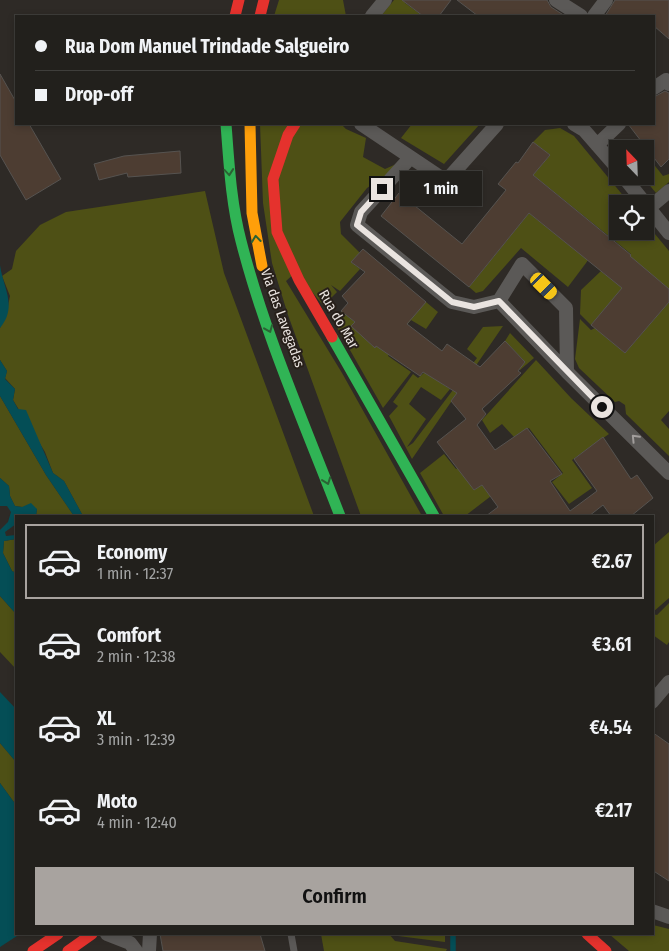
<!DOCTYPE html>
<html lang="en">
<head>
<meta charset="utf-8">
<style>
	:root { --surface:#22201c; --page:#2a2825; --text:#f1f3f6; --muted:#a2a3a3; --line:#3f3e3b; --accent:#a8a39f }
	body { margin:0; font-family:"Fira Sans Condensed",sans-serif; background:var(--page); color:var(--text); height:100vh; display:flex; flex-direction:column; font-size:19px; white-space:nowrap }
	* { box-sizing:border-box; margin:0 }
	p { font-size:16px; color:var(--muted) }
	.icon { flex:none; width:28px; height:28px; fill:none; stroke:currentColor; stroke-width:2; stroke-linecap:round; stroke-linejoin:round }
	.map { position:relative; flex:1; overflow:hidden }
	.side { position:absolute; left:15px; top:515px; width:639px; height:420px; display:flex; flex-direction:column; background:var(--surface); border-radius:0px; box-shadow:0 2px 8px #0003,0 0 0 1px var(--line) }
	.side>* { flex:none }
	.hud { position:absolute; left:15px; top:15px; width:640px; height:110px; border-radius:0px; box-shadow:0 2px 8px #0003,0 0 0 1px var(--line); display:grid; align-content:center; height:110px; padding:0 20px; background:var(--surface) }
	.needle { width:32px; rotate:337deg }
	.controls { position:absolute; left:609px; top:140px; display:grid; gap:10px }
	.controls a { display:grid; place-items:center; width:45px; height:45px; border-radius:0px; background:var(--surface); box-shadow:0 2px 8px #0003,0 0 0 1px var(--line); font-size:25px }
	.end { position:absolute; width:22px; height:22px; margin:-11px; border:6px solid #eae4e0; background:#111; box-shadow:0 0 0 2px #111 }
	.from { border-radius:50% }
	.bubble { position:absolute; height:35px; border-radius:0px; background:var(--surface); box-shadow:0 2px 8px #0003,0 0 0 1px var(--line); font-size:16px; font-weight:600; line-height:35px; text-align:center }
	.car { position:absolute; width:15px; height:30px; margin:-15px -8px; border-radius:6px; box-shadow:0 0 4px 1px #0007; background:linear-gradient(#f5c518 24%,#345 0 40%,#f5c518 0 76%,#345 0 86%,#f5c518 0) }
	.hud b { display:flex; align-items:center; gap:18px; height:48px; font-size:19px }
	.hud b+b { border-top:1px solid var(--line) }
	.hud i { width:12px; height:12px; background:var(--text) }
	ul { padding:9px 0 0; list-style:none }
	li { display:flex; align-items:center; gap:15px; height:75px; margin:0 10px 8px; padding:0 10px; border:2px solid transparent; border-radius:0px }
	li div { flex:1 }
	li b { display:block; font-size:19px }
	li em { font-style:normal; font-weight:600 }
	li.current { border-color:var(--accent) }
	li>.icon { width:45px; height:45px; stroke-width:1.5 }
	.button { display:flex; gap:10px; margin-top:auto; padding:10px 20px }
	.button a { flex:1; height:58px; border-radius:0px; background:var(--accent); color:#111; font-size:20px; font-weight:600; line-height:58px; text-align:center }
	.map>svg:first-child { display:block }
	.green { fill:#4e5015 }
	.water { fill:#044e56 }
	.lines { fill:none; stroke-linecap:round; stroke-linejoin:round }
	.stream { stroke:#044e56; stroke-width:5.5 }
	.building { fill:#4d3d32; stroke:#565350 }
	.lane { stroke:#5b5957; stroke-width:7 }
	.street { stroke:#5b5957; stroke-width:14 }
	.fast { stroke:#30b455; stroke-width:11 }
	.slow { stroke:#ff9f0a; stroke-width:11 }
	.jam { stroke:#e5322d; stroke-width:11 }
	.oneway { stroke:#2b6234 }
	.oneway2 { stroke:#a29e9c }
	.route { stroke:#eae4e0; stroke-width:6 }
	.labels { text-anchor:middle; stroke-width:4; stroke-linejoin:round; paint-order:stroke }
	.street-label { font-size:14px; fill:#eae4e0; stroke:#271f19 }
</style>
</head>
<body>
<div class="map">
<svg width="669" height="951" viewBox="0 0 669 951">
	<rect width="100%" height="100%" fill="#2e2a26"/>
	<path class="green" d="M 279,0 L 343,0 L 346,16 L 274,16 Z
		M 394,0 L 408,0 L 405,3 L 423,16 L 405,16 L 401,14 L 399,16 L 381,16 Z
		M 260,124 L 341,124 L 346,129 L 366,138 L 363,157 L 385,169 L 410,158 L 367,188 L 340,222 L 341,234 L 360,253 L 351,262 L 360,269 L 340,291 L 331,285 L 337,292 L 329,300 L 326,309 L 296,272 L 286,281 L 342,373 L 422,516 L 361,516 L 288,315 L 272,263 L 263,203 Z
		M 412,124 L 480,124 L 444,164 L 401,138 Z
		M 560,128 L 574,136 L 630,204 L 618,204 L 618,231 L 645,231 L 645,222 L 669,251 L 669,289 L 641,266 L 619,269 L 631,254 L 533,175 L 550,155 L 533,142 L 545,130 Z
		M 648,157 L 663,176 L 669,174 L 669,182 L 656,193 L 642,176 L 645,176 L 645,159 Z
		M 205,191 L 224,273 L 314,516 L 83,516 L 64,481 L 53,473 L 45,452 L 13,400 L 15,389 L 5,378 L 7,371 L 0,360 L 0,328 L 8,306 L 10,296 L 2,276 L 12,269 L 16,251 L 40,225 L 66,212 Z
		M 529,213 L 588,260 L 586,263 L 568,287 L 521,248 L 483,291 L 476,293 L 469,287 Z
		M 601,271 L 623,288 L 591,325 L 580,314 L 581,290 Z
		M 426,302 L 438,312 L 426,329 L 411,320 L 388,347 L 392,350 L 388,356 L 411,372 L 383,408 L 334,322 L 342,312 L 355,322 L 352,326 L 375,348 L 399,322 Z
		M 669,302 L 669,411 L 661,420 L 669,429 L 669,456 L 626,414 L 625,405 L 619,401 L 615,402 L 579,368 L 575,359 L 580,319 L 591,330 L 595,328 L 625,353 Z
		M 503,326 L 412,459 L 389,416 L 398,406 L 393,402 L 413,374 L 418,378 L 425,372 L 450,389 L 441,400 L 421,387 L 409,404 L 426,419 L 407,447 L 413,443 L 477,358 L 467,349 L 483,327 Z
		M 510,333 L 534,358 L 520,370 L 519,369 L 525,362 L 505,341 Z
		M 536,360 L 571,398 L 609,434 L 572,460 L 592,488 L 569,504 L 552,482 L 563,473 L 529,428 L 514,437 L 502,424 L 490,433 L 482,420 Z
		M 0,396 L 46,475 L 74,516 L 36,516 L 37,509 L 15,506 L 10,496 L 9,486 L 0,478 Z
		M 444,454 L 456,469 L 459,467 L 474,490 L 486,482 L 495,493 L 465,516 L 444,516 L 420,473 Z
		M 669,532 L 669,598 L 653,612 L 653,546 Z
		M 16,539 L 16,573 L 12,571 L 3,553 L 4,541 Z
		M 0,596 L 16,614 L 16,669 L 0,652 Z
		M 669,603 L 669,642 L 667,645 L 653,635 L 653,614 L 657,615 Z
		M 0,743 L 16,762 L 16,805 L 0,783 Z
		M 653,925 L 669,929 L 669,951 L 629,951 L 609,934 L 652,934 Z
		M 321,934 L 389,934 L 395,941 L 447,949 L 446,951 L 324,951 Z
		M 395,934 L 445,934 L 445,942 L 398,936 Z"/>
	<path class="water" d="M 0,265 C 3,288 18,306 0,328 Z
		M 0,360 L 7,371 L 5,379 L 15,389 L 13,400 L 18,409 L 26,410 L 53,473 L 64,481 L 83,516 L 74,516 L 46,475 L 0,396 Z
		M 0,478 L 9,486 L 10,496 L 15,506 L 22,507 L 31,503 L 37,509 L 36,516 L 16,516 L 16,524 L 5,532 L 6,536 L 16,535 L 16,539 L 4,541 L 3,553 L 12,571 L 16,573 L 16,614 L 0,596 L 0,530 L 8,522 L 11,512 L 7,506 L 0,506 Z
		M 0,692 L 16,709 L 16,762 L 0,743 Z
		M 0,783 L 16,805 L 16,934 L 20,934 L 0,947 Z"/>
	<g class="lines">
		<path class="stream" d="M 453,951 L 453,934"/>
	</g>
	<path class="building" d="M 402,0 L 451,0 L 439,16 L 423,16 Z
		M 457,0 L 547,0 L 551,7 L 565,16 L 478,16 Z
		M 615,0 L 669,0 L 669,39 L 654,26 L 654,16 L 605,16 Z
		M 0,74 L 16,102 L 16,124 L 29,124 L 61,179 L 26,200 L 0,155 Z
		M 665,91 L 669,93 L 669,159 L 661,167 L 628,124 L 654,124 L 654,97 Z
		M 533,142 L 550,155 L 533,175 L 631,255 L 630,256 L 669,289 L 669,302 L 625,353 L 591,325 L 622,288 L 529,213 L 469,287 L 381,216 L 399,193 L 462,244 L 506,190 L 498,184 L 516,162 L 518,163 Z
		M 180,151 L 181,173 L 128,177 L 127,173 L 99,180 L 94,164 L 124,156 Z
		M 363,249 L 426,302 L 407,324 L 442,351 L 447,344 L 480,367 L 505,341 L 525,362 L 518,371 L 521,373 L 482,409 L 486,414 L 477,425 L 495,450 L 527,428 L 562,474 L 550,481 L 570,511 L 597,491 L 574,459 L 603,437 L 631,479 L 637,475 L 653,498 L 631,516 L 611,516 L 603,505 L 589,516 L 486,516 L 498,507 L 482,485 L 474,490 L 437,442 L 466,419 L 451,401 L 457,393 L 423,372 L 420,376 L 376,346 L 375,348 L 351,326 L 355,322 L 341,311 L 348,303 L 342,296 L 365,272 L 351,262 Z
		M 652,732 L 669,744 L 669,881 L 652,870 Z
		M 160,934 L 260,934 L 265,951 L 163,951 Z"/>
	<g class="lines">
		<path class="lane" d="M 291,934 L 294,951"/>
		<path class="street" d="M 556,0 L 581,16
			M 372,16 L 385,0
			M 594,16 L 606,0
			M 654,88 L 666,80 L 669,84
			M 361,124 L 446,181 L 497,124
			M 574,124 L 584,130 L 618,169
			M 597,145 L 619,124
			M 410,158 L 361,212 L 357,225 L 452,302 L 474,307 L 499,301
			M 623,176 L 669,233
			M 649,208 L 669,191
			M 522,264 L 566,308 L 567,372 L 499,301 Z
			M 567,372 L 669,473
			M 652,702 L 669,682
			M 652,911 L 669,917
			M 107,934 L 130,943 L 136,951
			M 149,951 L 150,934"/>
		<path class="fast" d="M 226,124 C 229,163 231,203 241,241 C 265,335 305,425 340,516
			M 332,337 L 434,516"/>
		<path class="slow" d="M 250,124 L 252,213 L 262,266"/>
		<path class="jam" d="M 235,16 L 239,0
			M 260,16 L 264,0
			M 295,124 L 288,135 L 273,179 L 277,232 L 299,280 L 332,337
			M 587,934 L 606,951
			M 33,951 L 58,934
			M 68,951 L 92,934"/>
	</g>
	<defs><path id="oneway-chevron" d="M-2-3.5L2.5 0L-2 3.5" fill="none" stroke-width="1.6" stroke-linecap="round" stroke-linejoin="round" transform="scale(1.25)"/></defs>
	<g class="oneway">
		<use href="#oneway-chevron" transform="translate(229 172) rotate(85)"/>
		<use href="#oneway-chevron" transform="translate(256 239) rotate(-96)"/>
		<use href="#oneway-chevron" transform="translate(269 329) rotate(68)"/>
		<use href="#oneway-chevron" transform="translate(327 481) rotate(70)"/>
	</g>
	<use class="oneway2" href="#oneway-chevron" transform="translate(635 438) rotate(-134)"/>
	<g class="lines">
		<path class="route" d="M 382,189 L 361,212 L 357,225 L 452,302 L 474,307 L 499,301 L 602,407"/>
	</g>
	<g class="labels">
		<g class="street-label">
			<text transform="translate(283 318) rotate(70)" y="5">Via das Lavegadas</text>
			<text transform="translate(339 319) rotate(60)" y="5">Rua do Mar</text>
		</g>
	</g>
</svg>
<div class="controls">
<a><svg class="needle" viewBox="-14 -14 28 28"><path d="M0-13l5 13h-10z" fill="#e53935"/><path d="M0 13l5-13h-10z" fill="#a2a3a3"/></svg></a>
<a><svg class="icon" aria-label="locate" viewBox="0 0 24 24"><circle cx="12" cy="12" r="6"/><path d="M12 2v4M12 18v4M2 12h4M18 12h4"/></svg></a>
</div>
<i class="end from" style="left:602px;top:407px"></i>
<i class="end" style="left:382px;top:189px"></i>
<div class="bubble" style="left:400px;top:171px;width:82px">1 min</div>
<i class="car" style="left:544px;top:286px;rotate:135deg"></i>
<div class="hud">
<b><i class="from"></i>Rua Dom Manuel Trindade Salgueiro</b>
<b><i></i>Drop-off</b>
</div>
<section class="side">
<ul>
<li class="current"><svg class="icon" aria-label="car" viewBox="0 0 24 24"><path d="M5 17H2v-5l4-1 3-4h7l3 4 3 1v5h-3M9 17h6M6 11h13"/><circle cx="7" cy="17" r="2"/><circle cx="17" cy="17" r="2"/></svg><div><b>Economy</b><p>1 min · 12:37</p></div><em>€2.67</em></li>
<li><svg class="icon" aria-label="car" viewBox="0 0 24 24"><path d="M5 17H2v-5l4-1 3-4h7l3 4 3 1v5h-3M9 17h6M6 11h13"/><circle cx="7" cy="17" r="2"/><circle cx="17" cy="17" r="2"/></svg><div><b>Comfort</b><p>2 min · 12:38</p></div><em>€3.61</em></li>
<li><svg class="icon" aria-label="car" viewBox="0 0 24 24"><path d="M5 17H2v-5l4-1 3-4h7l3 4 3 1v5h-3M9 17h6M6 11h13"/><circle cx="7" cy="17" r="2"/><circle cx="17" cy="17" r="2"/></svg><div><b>XL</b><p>3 min · 12:39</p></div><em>€4.54</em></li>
<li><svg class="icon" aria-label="car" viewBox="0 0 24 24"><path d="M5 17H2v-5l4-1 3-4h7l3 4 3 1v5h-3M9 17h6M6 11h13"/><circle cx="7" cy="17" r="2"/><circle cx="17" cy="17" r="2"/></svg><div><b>Moto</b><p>4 min · 12:40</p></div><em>€2.17</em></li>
</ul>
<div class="button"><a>Confirm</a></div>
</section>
</div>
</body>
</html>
